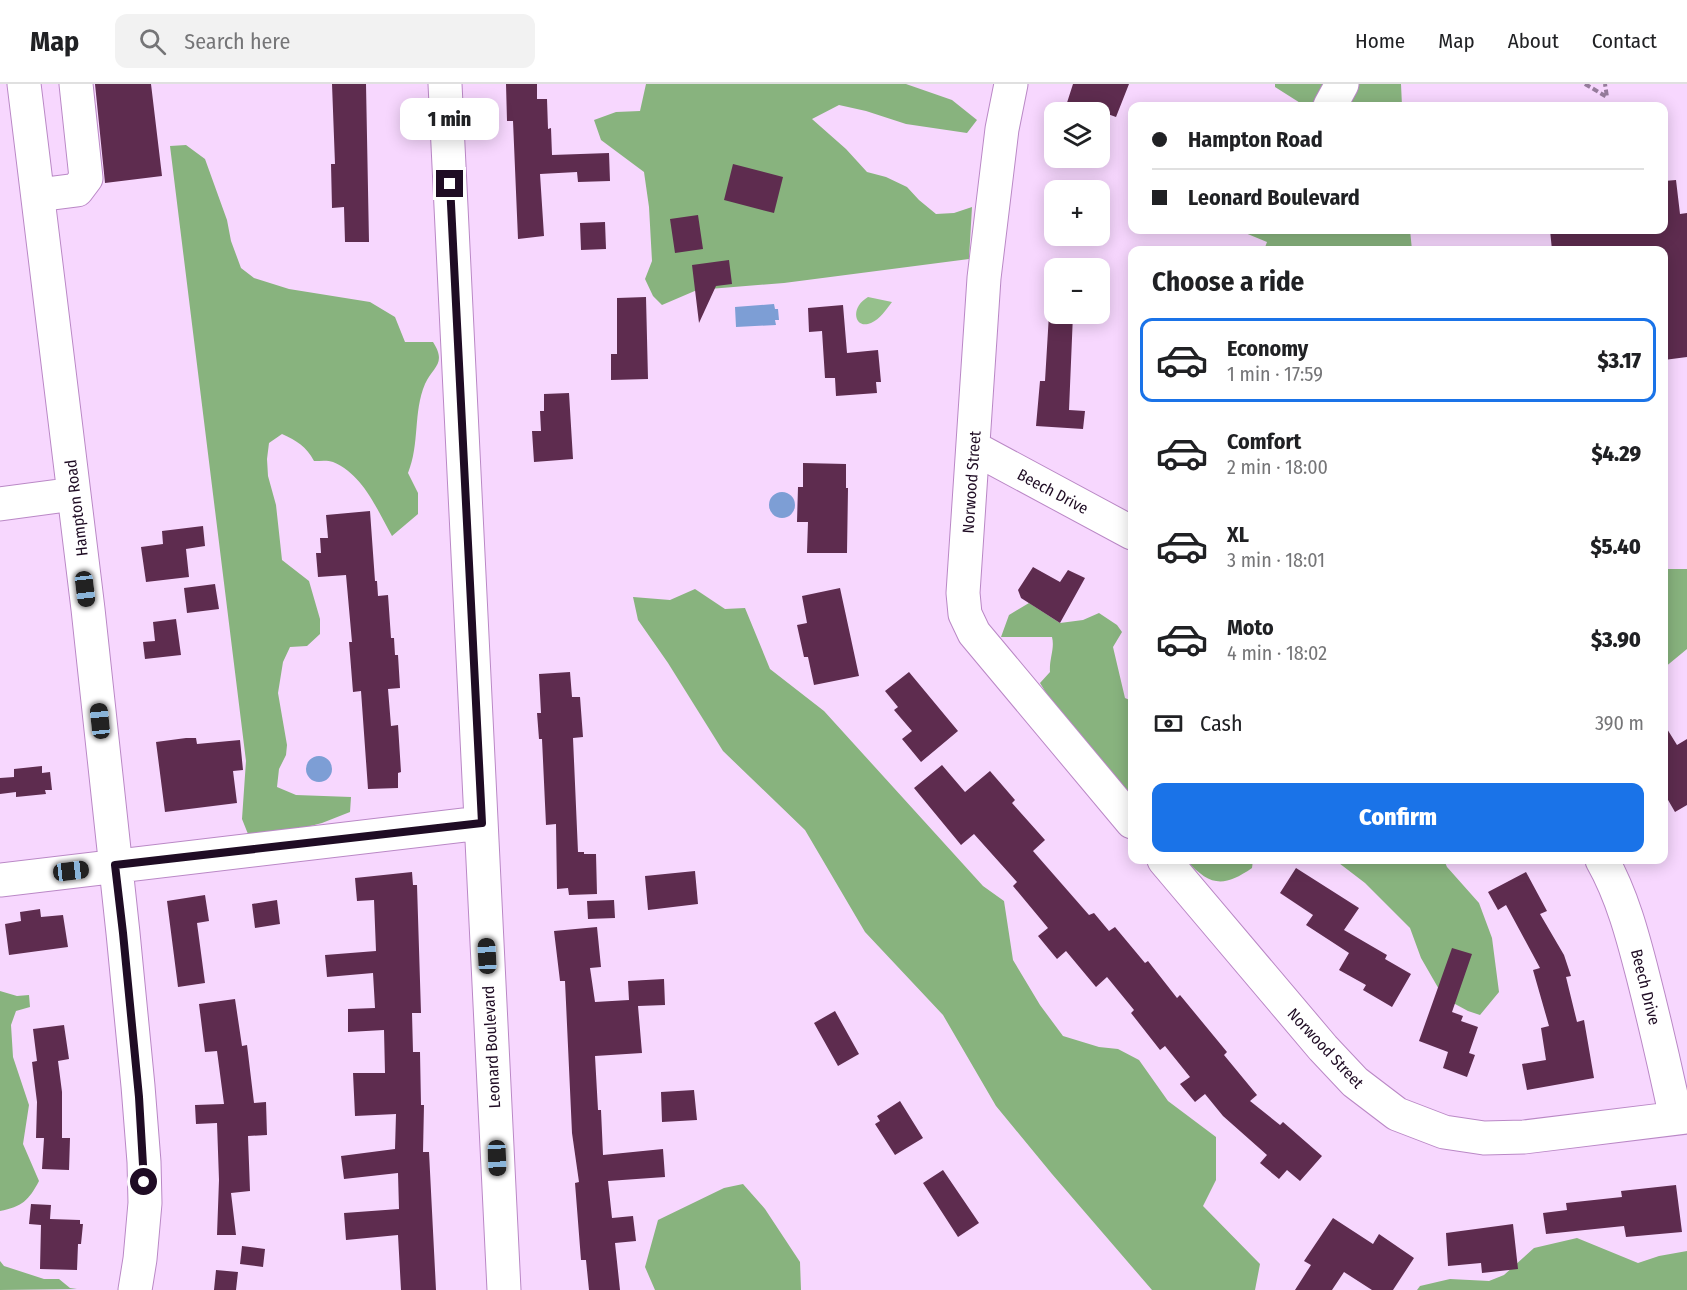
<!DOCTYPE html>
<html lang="en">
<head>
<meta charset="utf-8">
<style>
	:root { --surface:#fff; --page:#f2f2f2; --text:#202124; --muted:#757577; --line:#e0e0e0; --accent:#1a73e8 }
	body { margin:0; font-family:"Fira Sans Condensed",sans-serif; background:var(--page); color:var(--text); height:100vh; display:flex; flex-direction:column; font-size:22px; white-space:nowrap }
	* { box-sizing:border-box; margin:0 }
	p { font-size:20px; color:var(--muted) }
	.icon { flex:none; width:33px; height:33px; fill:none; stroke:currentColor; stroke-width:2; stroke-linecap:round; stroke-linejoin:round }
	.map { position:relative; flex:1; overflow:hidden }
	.panel { position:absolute; left:1128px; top:162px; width:540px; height:618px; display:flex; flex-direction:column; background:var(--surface); border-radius:12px; box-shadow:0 3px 15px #0003 }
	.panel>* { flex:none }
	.hud { position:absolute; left:1128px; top:18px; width:540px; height:132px; border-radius:12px; box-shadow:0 3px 15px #0003; display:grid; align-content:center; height:132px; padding:0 24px; background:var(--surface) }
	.buttons { position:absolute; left:1044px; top:18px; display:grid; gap:12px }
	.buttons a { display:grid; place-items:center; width:66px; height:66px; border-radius:12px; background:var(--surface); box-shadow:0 3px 15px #0003; font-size:30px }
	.end { position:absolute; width:27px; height:27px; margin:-14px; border:8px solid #1f0c24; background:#fff; box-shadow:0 0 0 3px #fff }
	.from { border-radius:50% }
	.bubble { position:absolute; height:42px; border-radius:12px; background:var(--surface); box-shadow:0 3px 15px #0003; font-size:20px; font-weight:800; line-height:42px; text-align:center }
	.car { position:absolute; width:18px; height:36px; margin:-18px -9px; border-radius:8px; box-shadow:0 0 4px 2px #0007; background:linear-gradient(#222 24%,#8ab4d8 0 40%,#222 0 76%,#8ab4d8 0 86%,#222 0) }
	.hud b { display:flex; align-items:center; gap:21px; height:57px; font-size:22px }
	.hud b+b { border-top:2px solid var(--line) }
	.hud i { width:15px; height:15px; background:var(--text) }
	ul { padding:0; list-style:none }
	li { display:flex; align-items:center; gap:18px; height:84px; margin:0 12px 9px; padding:0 12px; border:3px solid transparent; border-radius:12px }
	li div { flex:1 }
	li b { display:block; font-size:22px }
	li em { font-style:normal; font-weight:800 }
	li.on { border-color:var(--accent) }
	li>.icon { width:54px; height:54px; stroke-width:1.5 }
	h2 { padding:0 24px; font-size:27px; line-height:72px }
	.pay { display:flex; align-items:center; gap:15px; height:66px; padding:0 24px; font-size:22px }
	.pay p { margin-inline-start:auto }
	.cta { display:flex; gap:12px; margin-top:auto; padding:12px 24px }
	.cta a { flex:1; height:69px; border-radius:12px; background:var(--accent); color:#fff; font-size:24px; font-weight:800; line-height:69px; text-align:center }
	header { display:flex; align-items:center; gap:36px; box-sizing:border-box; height:84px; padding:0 30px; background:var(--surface); border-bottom:2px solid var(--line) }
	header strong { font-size:28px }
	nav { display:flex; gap:33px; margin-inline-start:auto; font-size:21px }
	.search { width:420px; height:54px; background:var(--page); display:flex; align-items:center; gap:15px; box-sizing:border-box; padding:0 21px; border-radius:12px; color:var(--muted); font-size:22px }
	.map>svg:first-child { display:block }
	.green { fill:#95c08b }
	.forest { fill:#88b37e }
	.water { fill:#7d9ed5 }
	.building { fill:#5e2c4f }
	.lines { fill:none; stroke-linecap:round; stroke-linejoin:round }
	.minor-casing { stroke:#ba88c6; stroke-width:35 }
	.path { stroke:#967c9c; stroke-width:4; stroke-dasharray:6 3; stroke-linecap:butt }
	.minor { stroke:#fff; stroke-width:33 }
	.route { stroke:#1f0c24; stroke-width:8 }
	.labels { text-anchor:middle; stroke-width:6; stroke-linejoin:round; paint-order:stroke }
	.street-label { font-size:16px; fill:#1f0c24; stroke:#fff }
</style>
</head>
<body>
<header>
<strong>Map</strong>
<div class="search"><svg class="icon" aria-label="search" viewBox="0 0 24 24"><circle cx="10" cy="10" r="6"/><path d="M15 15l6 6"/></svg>Search here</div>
<nav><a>Home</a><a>Map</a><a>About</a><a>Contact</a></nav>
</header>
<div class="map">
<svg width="1687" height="1206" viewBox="0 0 1687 1206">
	<rect width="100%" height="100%" fill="#f7d7fe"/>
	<path class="green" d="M 868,213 L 892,218 C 886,226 880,235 871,239 C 855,246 849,224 868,213 Z"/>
	<path class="forest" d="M 646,0 L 906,0 L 952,16 L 977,36 L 967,49 L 906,40 L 866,27 L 839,21 L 812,35 L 846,65 L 867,88 L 886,93 L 907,103 L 919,116 L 936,130 L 954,129 L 972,123 L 969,175 L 784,199 L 697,206 L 662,221 L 653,212 L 645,195 L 652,177 L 649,123 L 644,88 L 601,56 L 594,36 L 616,28 L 640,27 Z
		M 1275,0 L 1401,0 L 1402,22 L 1305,22 L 1275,3 Z
		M 186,61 L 205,75 L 227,136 L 231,157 L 241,184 L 254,194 L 289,205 L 370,218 L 395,233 L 405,258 L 433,258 C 447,280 433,282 425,300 C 413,328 420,360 408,389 L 418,409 L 418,430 L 392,452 C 377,426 364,391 333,378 C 328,376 320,377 314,377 C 306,362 297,357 282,350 L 269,359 L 267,375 L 268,392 L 276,421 L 282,476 L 309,497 L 320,535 L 320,550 L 307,562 L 290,563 L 283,578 L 278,609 L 287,661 L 286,671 L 279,685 L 277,703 L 296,711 L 351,713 L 350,728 L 322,739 L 272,752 L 248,750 L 242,735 L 246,677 L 170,62 Z
		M 1238,146 L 1410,146 L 1412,166 L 1264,166 L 1267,158 Z
		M 1664,485 L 1687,485 L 1687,565 L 1664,584 Z
		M 695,505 L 725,525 L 745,524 L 770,585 L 824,627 L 983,802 L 1004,817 L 1013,876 L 1040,921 L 1063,952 L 1099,963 L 1118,965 L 1139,976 L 1168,1017 L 1216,1053 L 1216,1096 L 1203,1122 L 1260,1180 L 1255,1206 L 1152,1206 L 1052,1090 L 996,1022 L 943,931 L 865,848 L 805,746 L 723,667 L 668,579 L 638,536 L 633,513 L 670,516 Z
		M 1029,519 L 1060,539 L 1083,536 L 1099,529 L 1117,541 L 1122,548 L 1113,563 L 1125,614 L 1132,617 L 1132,716 L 1053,620 L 1040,599 L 1050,588 C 1049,575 1055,565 1052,553 L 1001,553 L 1009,531 Z
		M 1186,776 L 1253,776 L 1252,784 C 1223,804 1210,802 1186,776 Z
		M 1335,776 L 1444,776 L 1447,783 L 1479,819 L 1492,854 L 1499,908 L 1480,931 L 1468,927 L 1444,914 L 1421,874 L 1410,844 L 1365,799 Z
		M 0,907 L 17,912 L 29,911 L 30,923 L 16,927 L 11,941 L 13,973 L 29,1021 L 23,1060 L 39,1097 C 29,1116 22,1123 0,1127 Z
		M 743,1100 L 765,1125 L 800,1178 L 801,1206 L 655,1206 L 645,1183 L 658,1136 L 724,1104 Z
		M 1577,1154 L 1638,1179 L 1659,1172 L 1687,1167 L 1687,1206 L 1417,1206 L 1420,1202 L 1450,1195 L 1489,1197 L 1504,1191 L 1534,1164 Z
		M 0,1177 L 4,1182 L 44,1195 L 59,1195 L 70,1204 L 77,1205 L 0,1206 Z"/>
	<path class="water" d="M 774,220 L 775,225 L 778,225 L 779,236 L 775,236 L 776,241 L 736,243 L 735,223 Z
		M769 421a13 13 0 1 1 26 0a13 13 0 1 1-26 0Z
		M306 685a13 13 0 1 1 26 0a13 13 0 1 1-26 0Z"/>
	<path class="building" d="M 95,0 L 151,0 L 162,92 L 105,99 Z
		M 332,0 L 366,0 L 369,158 L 345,158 L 344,123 L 332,124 L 331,80 L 335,80 Z
		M 506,0 L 537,0 L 537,15 L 547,15 L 548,45 L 551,44 L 552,71 L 609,69 L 610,97 L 578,98 L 577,88 L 540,90 L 544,152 L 518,155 L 513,37 L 507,37 Z
		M 1073,0 L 1129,0 L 1116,33 L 1102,28 L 1064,28 Z
		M 733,80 L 783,93 L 774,129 L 724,116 Z
		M 1676,96 L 1680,130 L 1687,129 L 1687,273 L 1664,276 L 1664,166 L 1552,166 L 1550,146 L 1664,146 L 1664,97 Z
		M 698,131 L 703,165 L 675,169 L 670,135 Z
		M 605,138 L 606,165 L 581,166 L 580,139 Z
		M 729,176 L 732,200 L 716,202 L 699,239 L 692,181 Z
		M 646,213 L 648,295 L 611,296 L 611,270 L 617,270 L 617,214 Z
		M 843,221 L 847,269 L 878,266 L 881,298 L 876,298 L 877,309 L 836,312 L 835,294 L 825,294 L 822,247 L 809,248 L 808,224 Z
		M 1049,230 L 1073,230 L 1069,326 L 1085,327 L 1083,345 L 1036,342 L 1040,297 L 1045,297 Z
		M 569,309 L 573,375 L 534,378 L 532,347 L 541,347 L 540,327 L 544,327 L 544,310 Z
		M 803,379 L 846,380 L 846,404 L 848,404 L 847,469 L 807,469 L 808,438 L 797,438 L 798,403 L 803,403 Z
		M 370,427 L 375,497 L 377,497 L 378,512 L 388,511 L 391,554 L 394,554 L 395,571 L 398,571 L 400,604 L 388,605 L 391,642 L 398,641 L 401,688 L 398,689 L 398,704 L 368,705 L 361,607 L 353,608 L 349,558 L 352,558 L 346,491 L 318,493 L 316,469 L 321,469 L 320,454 L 328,454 L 326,431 Z
		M 203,442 L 205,462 L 186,465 L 189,493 L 146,498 L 141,463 L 163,460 L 162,447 Z
		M 1033,483 L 1060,498 L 1068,486 L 1085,494 L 1060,539 L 1021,514 L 1018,506 Z
		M 215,500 L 219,525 L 187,529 L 184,504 Z
		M 840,504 L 859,592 L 814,601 L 808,573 L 804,573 L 797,541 L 807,539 L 802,512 Z
		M 176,535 L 181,571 L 145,575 L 143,558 L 155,557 L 153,538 Z
		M 570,588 L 572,613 L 580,613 L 583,653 L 573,654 L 578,768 L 584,768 L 584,770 L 596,770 L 597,810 L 569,811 L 568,804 L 557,805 L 556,740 L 546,741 L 542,655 L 539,655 L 537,629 L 541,629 L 539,590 Z
		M 909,588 L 958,647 L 921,678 L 902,655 L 912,647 L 894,626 L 898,623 L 885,607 Z
		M 1664,640 L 1677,661 L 1687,655 L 1687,721 L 1675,728 L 1664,709 Z
		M 186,654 L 196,654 L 197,660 L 240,656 L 243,686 L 233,687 L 237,719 L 165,728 L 156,658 Z
		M 942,681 L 965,708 L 990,687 L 1015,716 L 1012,719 L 1045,756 L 1033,767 L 1089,831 L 1094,829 L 1109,847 L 1115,843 L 1145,879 L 1148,877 L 1177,914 L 1180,911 L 1227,968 L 1224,971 L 1257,1011 L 1250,1017 L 1280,1041 L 1283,1038 L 1322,1072 L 1300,1097 L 1287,1086 L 1279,1095 L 1260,1079 L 1267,1071 L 1223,1032 L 1205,1010 L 1195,1018 L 1180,1000 L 1190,993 L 1165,962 L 1160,966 L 1131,929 L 1134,926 L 1107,893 L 1096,903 L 1066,867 L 1057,875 L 1038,852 L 1048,844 L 1013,802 L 1017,798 L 974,750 L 961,761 L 914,704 Z
		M 42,682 L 42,689 L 50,688 L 52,706 L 45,706 L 46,710 L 16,713 L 16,708 L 0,710 L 0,694 L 14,693 L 14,685 Z
		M 1296,784 L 1359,824 L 1344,846 L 1387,871 L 1385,875 L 1411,890 L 1392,923 L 1363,906 L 1366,901 L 1339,886 L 1349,869 L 1306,841 L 1313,831 L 1280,809 Z
		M 695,787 L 698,820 L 648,826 L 645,792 Z
		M 412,788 L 413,801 L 417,801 L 421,929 L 412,929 L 413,968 L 420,968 L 421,1021 L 424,1021 L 423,1068 L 429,1068 L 436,1206 L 401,1206 L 398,1151 L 346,1156 L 344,1129 L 399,1125 L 398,1089 L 344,1095 L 341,1072 L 395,1065 L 396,1030 L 355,1032 L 353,989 L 385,989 L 384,946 L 348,948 L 348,925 L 375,924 L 373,889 L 327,893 L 325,871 L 376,867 L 374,816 L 357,817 L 355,794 Z
		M 1526,788 L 1547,827 L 1540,830 L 1564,871 L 1571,892 L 1566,893 L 1577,938 L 1584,936 L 1594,994 L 1527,1006 L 1522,980 L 1546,976 L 1541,944 L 1549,942 L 1533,886 L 1540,884 L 1506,821 L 1498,826 L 1488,808 Z
		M 205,811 L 209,837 L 197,839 L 205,899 L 178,903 L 167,817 Z
		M 277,816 L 280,840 L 255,844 L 252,820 Z
		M 614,816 L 615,834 L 588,835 L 587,817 Z
		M 40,825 L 41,833 L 63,831 L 68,863 L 9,871 L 5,840 L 21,837 L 20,828 Z
		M 597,843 L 601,883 L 590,884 L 595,918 L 629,916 L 628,897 L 664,895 L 665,921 L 638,922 L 642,969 L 595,972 L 598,1026 L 601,1026 L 603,1071 L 663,1065 L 665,1093 L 608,1097 L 612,1134 L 633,1132 L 636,1157 L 615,1159 L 620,1206 L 589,1206 L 586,1176 L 581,1176 L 575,1099 L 579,1098 L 572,1049 L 565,897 L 560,897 L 554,847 Z
		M 1452,864 L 1472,870 L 1452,928 L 1463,932 L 1461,937 L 1478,943 L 1469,969 L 1475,971 L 1467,993 L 1443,984 L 1448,968 L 1419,957 Z
		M 235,915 L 242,962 L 247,961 L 254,1019 L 266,1018 L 267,1051 L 248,1052 L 250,1107 L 231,1109 L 236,1151 L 217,1151 L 219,1096 L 217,1039 L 196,1040 L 195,1021 L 224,1020 L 217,967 L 205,968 L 199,920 Z
		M 835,927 L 859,970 L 838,982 L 814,939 Z
		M 64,941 L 69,975 L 58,977 L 62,1008 L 62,1054 L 70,1054 L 69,1086 L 42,1085 L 44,1054 L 36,1054 L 37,1018 L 32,978 L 37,977 L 33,945 Z
		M 694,1006 L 697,1036 L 662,1038 L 661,1008 Z
		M 900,1017 L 923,1054 L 895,1071 L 875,1040 L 880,1037 L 877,1032 Z
		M 943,1086 L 979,1139 L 958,1153 L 923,1099 Z
		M 1676,1101 L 1682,1148 L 1626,1153 L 1624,1142 L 1546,1150 L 1543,1129 L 1567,1126 L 1566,1119 L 1622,1113 L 1621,1107 Z
		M 31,1120 L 51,1121 L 50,1135 L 80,1136 L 80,1140 L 83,1140 L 81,1160 L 78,1160 L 77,1186 L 40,1185 L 41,1141 L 29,1140 Z
		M 1333,1134 L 1373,1160 L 1379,1150 L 1414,1174 L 1393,1206 L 1372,1206 L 1344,1188 L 1332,1206 L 1295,1206 L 1311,1181 L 1304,1177 Z
		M 1513,1140 L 1518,1185 L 1482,1189 L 1481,1179 L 1448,1182 L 1446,1149 Z
		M 242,1162 L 265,1165 L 263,1183 L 240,1180 Z
		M 216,1186 L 238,1188 L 236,1206 L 214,1206 Z"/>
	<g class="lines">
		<defs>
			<path id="minor" d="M 24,0 L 88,525 L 123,849 L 138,1002 L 144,1078 L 145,1119 L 140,1175 L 135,1206
				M 445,0 L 504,1206
				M 1011,0 L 1002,45 L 984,194 L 963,509 L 965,530 L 974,549 L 1132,738
				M 1330,22 L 1342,0
				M 38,111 L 77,106 L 86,94 L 76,0
				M 974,364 L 1132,449
				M 0,420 L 74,410
				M 1164,776 L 1323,964 L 1355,998 L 1397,1030 L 1444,1048 L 1484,1054 L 1524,1053 L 1687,1033
				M 1602,776 C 1622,811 1633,853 1643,892 C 1655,939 1666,987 1676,1034
				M 0,796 L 481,739"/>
		</defs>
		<use href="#minor" class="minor-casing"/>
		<path class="path" d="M 1585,0 L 1607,13 L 1605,0"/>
		<use href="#minor" class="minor"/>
	</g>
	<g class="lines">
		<path class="route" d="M 144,1098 L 139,1013 L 123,849 L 115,781 L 482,739 L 450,100"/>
	</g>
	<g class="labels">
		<g class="street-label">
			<text transform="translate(971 398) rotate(-86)" y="6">Norwood Street</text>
			<text transform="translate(1053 407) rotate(28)" y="6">Beech Drive</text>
			<text transform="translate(76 424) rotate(-97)" y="6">Hampton Road</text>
			<text transform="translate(1646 903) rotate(76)" y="6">Beech Drive</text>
			<text transform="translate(491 963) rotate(-93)" y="6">Leonard Boulevard</text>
			<text transform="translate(1326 964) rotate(47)" y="6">Norwood Street</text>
		</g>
	</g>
</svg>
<div class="buttons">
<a><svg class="icon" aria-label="layers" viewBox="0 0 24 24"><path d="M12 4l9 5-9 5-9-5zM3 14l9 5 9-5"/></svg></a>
<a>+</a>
<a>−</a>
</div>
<i class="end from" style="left:144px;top:1098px"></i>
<i class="end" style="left:450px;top:100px"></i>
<div class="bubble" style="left:400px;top:14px;width:99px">1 min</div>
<i class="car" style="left:85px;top:505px;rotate:173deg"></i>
<i class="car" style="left:100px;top:637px;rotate:354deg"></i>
<i class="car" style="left:71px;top:787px;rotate:83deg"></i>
<i class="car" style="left:487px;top:872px;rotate:357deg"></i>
<i class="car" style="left:497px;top:1074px;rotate:178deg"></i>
<div class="hud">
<b><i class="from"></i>Hampton Road</b>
<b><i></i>Leonard Boulevard</b>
</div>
<section class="panel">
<h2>Choose a ride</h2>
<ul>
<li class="on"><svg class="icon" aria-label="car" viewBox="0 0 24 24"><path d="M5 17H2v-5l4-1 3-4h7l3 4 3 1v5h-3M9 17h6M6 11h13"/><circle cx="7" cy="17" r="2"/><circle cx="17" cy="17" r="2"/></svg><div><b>Economy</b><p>1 min · 17:59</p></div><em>$3.17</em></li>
<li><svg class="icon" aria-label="car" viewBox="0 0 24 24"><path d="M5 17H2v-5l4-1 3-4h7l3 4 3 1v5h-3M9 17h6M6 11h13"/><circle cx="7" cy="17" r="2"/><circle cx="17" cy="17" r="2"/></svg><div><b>Comfort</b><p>2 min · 18:00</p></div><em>$4.29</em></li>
<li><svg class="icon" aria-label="car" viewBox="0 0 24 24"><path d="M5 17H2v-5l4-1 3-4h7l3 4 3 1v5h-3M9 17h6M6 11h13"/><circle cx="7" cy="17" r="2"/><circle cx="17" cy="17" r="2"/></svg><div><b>XL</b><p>3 min · 18:01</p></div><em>$5.40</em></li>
<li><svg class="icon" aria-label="car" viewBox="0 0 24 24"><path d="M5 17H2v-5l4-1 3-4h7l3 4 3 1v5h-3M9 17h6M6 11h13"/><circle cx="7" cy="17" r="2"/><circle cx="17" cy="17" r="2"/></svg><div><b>Moto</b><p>4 min · 18:02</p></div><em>$3.90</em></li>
</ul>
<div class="pay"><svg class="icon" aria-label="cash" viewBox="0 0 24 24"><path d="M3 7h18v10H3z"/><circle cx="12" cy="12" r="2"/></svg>Cash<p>390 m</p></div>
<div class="cta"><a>Confirm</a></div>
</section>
</div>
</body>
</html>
